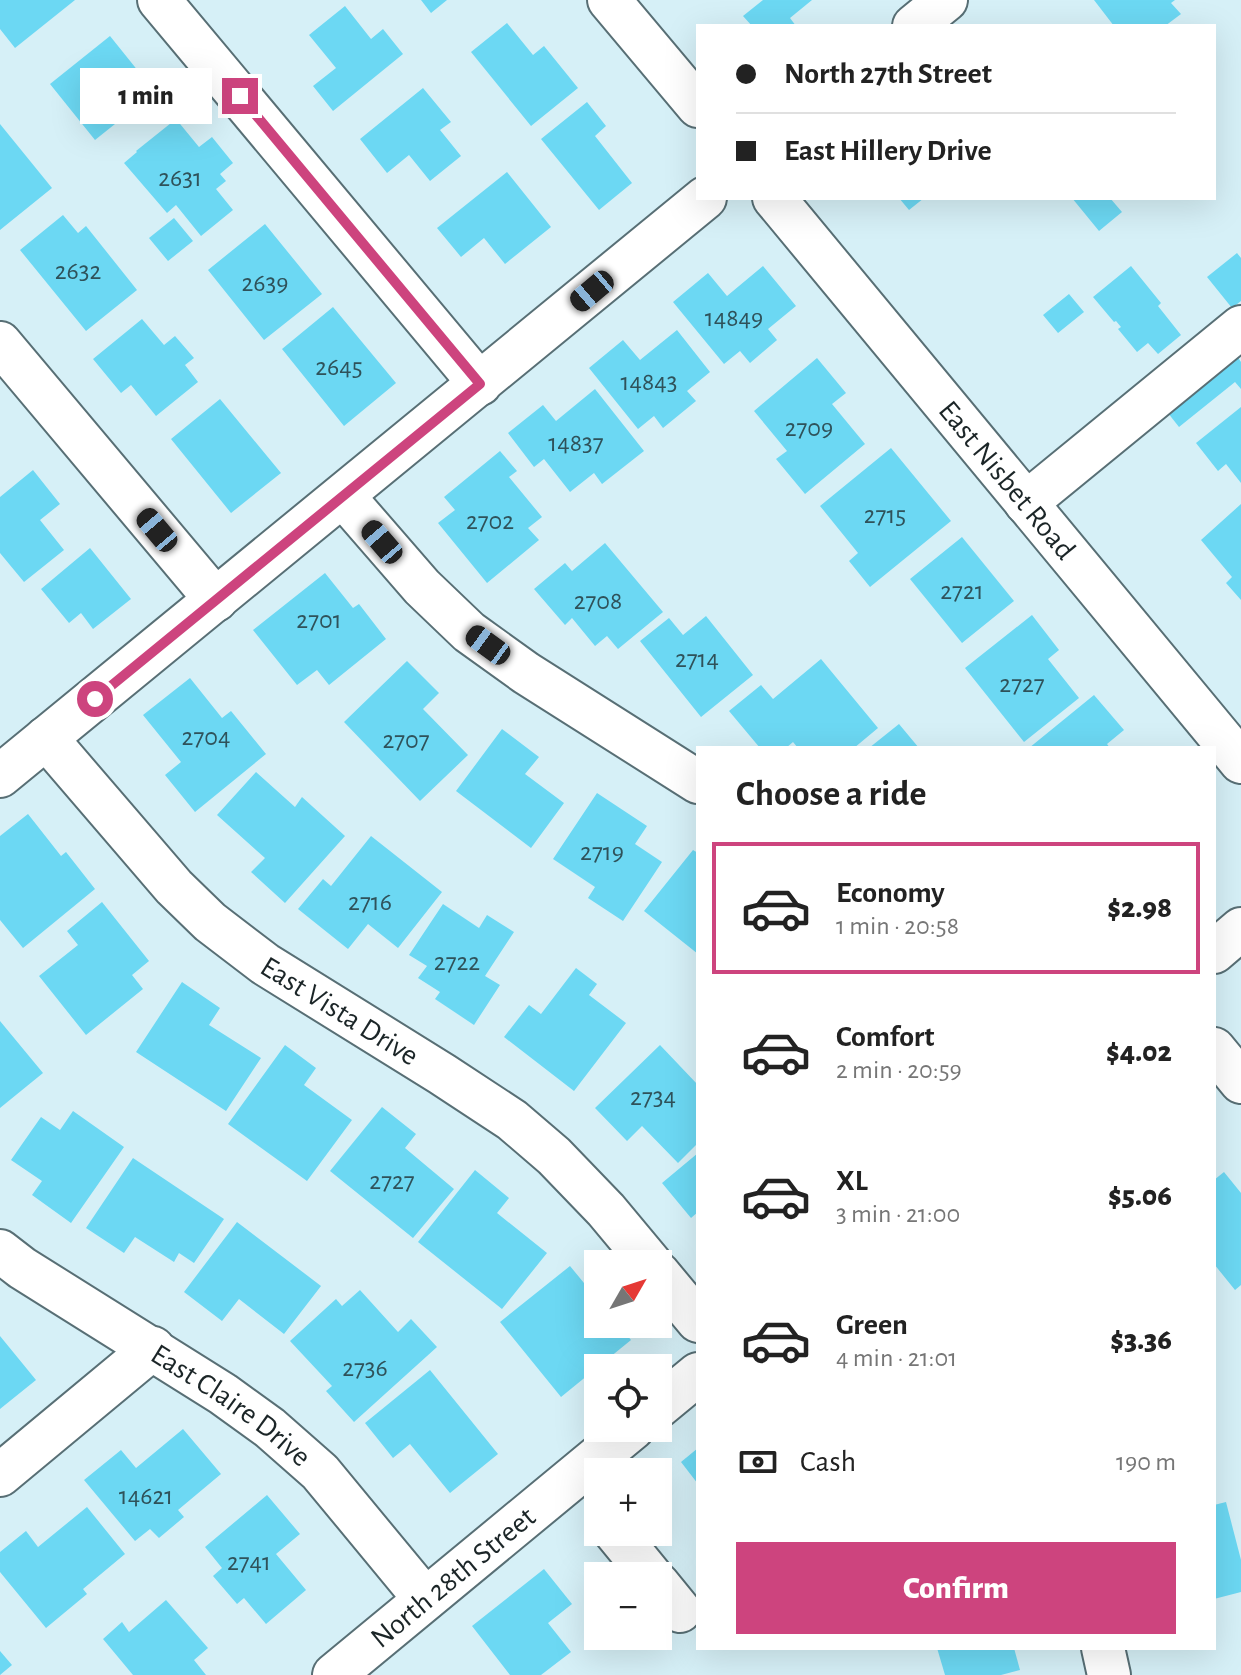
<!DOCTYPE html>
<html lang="en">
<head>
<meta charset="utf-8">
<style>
	:root { --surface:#fff; --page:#f2f2f2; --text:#222; --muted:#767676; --line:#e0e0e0; --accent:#cd447e }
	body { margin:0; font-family:"Alegreya Sans",sans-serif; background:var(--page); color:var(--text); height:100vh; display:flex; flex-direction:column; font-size:30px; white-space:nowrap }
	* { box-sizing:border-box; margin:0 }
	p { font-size:26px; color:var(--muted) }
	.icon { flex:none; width:44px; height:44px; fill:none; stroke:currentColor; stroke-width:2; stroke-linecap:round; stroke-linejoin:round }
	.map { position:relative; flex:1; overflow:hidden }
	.drawer { position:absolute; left:696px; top:746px; width:520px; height:904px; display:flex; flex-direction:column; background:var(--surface); border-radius:0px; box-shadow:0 8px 32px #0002 }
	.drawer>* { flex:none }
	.hud { position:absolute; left:696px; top:24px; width:520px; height:176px; border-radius:0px; box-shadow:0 8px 32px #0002; display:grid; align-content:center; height:176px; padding:0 40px; background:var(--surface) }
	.needle { width:52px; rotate:51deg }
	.tools { position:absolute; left:584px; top:1250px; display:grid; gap:16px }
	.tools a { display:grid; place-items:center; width:88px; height:88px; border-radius:0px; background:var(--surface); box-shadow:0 8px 32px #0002; font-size:40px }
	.end { position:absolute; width:36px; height:36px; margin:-18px; border:10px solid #cd447e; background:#fff; box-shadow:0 0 0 4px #fff }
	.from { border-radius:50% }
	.bubble { position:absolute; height:56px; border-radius:0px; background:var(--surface); box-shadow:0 8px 32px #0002; font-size:26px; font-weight:800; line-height:56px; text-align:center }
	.car { position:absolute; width:24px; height:48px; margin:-24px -12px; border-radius:10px; box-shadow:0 0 6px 2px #0007; background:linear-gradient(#222 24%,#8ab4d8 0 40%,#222 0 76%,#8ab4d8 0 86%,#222 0) }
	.hud b { display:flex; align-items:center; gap:28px; height:76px; font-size:30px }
	.hud b+b { border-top:2px solid var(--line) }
	.hud i { width:20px; height:20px; background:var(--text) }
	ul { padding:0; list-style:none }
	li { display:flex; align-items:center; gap:24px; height:132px; margin:0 16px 12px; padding:0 24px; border:4px solid transparent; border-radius:0px }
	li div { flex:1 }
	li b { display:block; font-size:30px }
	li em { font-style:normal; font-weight:800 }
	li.selected { border-color:var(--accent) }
	li>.icon { width:72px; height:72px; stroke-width:1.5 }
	h2 { padding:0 40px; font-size:36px; line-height:96px }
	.pay { display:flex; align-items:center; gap:20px; height:88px; padding:0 40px; font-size:30px }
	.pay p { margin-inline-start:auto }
	.cta { display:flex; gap:16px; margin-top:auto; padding:16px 40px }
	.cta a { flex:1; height:92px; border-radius:0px; background:var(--accent); color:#fff; font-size:32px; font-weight:800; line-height:92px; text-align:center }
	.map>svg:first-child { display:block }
	.building { fill:#6cd8f3 }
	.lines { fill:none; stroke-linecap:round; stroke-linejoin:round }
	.minor-casing { stroke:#586f75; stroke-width:46 }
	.minor { stroke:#fff; stroke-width:42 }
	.route { stroke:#cd447e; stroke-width:10 }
	.labels { text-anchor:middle; stroke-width:8; stroke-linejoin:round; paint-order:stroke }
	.number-label { font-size:26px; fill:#2f525a }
	.street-label { font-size:30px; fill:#1b2527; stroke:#d6f0f7 }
</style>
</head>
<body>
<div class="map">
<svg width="1241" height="1675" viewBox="0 0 1241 1675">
	<rect width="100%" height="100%" fill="#d6f0f7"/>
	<path class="building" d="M 0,0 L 75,0 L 15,48 L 0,29 Z
		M 421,0 L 447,0 L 431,13 Z
		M 763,0 L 812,0 L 790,18 L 796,26 L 752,26 L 743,16 Z
		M 1094,0 L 1175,0 L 1171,3 L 1181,14 L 1165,26 L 1114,26 Z
		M 345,6 L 371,39 L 383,29 L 403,54 L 333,111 L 313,86 L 336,68 L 309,35 Z
		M 507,23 L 533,55 L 544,46 L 578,88 L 531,126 L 471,52 Z
		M 110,36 L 155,92 L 95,140 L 50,84 Z
		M 423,88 L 451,122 L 440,130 L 461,156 L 430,181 L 409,155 L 387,173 L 360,139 Z
		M 587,102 L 606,126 L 595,136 L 632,183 L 599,210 L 541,139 Z
		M 176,119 L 199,147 L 212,137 L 233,163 L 220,174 L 226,181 L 216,189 L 233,210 L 201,236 L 176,205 L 167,213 L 124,163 L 137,152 L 136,151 Z
		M 0,124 L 52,188 L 0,230 Z
		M 507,172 L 551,227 L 505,264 L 484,238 L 461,257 L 437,228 Z
		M 899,198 L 924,198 L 909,210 Z
		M 1072,198 L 1110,198 L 1122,212 L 1099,231 Z
		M 63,215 L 78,233 L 86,226 L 137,290 L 86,331 L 20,250 Z
		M 174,218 L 193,241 L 168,261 L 149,238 Z
		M 265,224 L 322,294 L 264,340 L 208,270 Z
		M 1237,253 L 1241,258 L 1241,301 L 1232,308 L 1207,277 Z
		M 763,266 L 796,306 L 768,329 L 777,340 L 750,363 L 740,351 L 724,364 L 673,302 L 708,273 L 727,296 Z
		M 1131,266 L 1161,303 L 1158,306 L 1181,335 L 1158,354 L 1148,343 L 1137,352 L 1118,329 L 1121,327 L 1116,321 L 1114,322 L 1093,297 Z
		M 1069,294 L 1084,312 L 1058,333 L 1043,315 Z
		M 333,307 L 396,383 L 344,426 L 282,349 Z
		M 142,319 L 164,345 L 175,336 L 194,358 L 185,365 L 198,382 L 156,416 L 131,385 L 121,393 L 93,359 Z
		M 677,330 L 710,372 L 687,391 L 696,401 L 663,428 L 654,416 L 638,429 L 589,368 L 623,340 L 640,360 Z
		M 1237,356 L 1241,362 L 1241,389 L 1235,382 L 1179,427 L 1164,408 Z
		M 817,358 L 846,393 L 832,404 L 865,444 L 805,494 L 776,459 L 787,451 L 754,411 Z
		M 595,389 L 644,451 L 602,484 L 594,473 L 570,492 L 544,459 L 534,467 L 508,433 L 543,405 L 556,421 Z
		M 220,399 L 281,473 L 231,513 L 171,439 Z
		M 1241,407 L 1241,483 L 1226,464 L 1218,471 L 1196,443 Z
		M 891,448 L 951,521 L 870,587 L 849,561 L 858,553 L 820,506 Z
		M 500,451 L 517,471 L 509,477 L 542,517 L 528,528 L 539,540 L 487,583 L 438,523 L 455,510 L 444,497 Z
		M 33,470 L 60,504 L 40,520 L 64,550 L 24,582 L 0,553 L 0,497 Z
		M 1241,504 L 1241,600 L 1226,583 L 1232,577 L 1201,540 Z
		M 962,537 L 1014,601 L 962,643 L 910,579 Z
		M 605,543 L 663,612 L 618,649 L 607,636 L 595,646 L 572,618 L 565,625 L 534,589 L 565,563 L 572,571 Z
		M 90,548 L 131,599 L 93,629 L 81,613 L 69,623 L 41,589 Z
		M 325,573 L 353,608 L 359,604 L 386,639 L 329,685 L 317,670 L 297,685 L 253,630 Z
		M 1032,615 L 1059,650 L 1048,659 L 1079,698 L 1024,742 L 965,668 Z
		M 706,616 L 753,675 L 701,717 L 640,641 L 669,618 L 683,635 Z
		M 821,659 L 878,728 L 854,748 L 798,748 L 793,742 L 786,748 L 760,748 L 729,711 L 761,685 L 773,699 Z
		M 407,661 L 439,693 L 423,709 L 468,755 L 420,801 L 344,722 Z
		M 190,678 L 222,718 L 231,711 L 266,754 L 195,812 L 165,775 L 181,762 L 143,715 Z
		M 1094,695 L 1124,730 L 1107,744 L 1110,748 L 1029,748 Z
		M 899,724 L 919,748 L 869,748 Z
		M 502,729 L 539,757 L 525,774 L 564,803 L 531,848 L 456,791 Z
		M 256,772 L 295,807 L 302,797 L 345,836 L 285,903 L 251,872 L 265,858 L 217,815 Z
		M 597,793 L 647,826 L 635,844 L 662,862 L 623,921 L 588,898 L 595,887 L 553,859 Z
		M 28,814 L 61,856 L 66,852 L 95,889 L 23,948 L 0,920 L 0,836 Z
		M 371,836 L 442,892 L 398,948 L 368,924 L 348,949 L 298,909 L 323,879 L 331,886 Z
		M 693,850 L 698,853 L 698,954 L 644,911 Z
		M 102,902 L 149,961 L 132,975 L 143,989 L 86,1035 L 39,976 L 78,945 L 67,931 Z
		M 443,904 L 479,928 L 487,915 L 514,932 L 485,976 L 500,985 L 474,1025 L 435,999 L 440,992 L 418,978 L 427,966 L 409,955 Z
		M 576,968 L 597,984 L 589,995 L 626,1023 L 574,1091 L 504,1037 L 529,1005 L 541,1014 Z
		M 182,982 L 220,1008 L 209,1025 L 261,1058 L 226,1111 L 136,1052 Z
		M 0,1021 L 43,1073 L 0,1108 Z
		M 285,1045 L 316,1068 L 304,1085 L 352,1120 L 307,1181 L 228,1124 Z
		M 660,1045 L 698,1085 L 698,1143 L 678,1163 L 642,1126 L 627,1141 L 595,1108 Z
		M 382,1107 L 416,1134 L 405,1148 L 454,1189 L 413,1238 L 330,1171 Z
		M 73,1111 L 124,1147 L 71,1223 L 32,1195 L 42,1181 L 11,1160 L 41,1117 L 60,1130 Z
		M 698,1153 L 698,1212 L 691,1218 L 662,1183 Z
		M 133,1158 L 224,1219 L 194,1263 L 179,1253 L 174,1262 L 135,1237 L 124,1253 L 86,1228 Z
		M 475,1170 L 509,1198 L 497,1213 L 547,1253 L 502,1309 L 418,1242 Z
		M 1224,1172 L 1241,1193 L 1241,1285 L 1235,1290 L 1214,1264 L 1214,1180 Z
		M 237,1222 L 321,1286 L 284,1334 L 239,1299 L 222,1321 L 184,1292 Z
		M 570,1266 L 598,1300 L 598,1324 L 618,1324 L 631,1340 L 561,1397 L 500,1322 Z
		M 360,1290 L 398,1332 L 411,1319 L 437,1347 L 354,1422 L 326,1391 L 332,1386 L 290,1341 L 336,1299 L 342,1306 Z
		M 0,1336 L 36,1380 L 0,1409 Z
		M 430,1370 L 498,1454 L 450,1493 L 410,1444 L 393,1458 L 365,1423 Z
		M 183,1429 L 221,1474 L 178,1510 L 184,1517 L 159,1538 L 150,1529 L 135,1541 L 84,1480 L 121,1450 L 136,1468 Z
		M 698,1448 L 698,1484 L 681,1462 Z
		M 267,1495 L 300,1534 L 276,1554 L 306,1590 L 266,1624 L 244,1598 L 237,1604 L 213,1576 L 222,1568 L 205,1547 Z
		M 1226,1502 L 1241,1560 L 1241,1592 L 1214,1599 L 1214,1505 Z
		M 87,1507 L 125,1554 L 83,1589 L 87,1594 L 46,1628 L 0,1572 L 0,1552 L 26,1531 L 38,1547 Z
		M 544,1569 L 572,1604 L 548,1623 L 571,1652 L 541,1675 L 510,1675 L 472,1626 Z
		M 166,1600 L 208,1648 L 194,1660 L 206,1675 L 133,1675 L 103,1639 L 122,1622 L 129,1632 Z
		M 937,1648 L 1014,1648 L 1020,1670 L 1001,1675 L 945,1675 Z
		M 0,1651 L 12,1665 L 0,1675 Z"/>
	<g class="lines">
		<defs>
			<g id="minor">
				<path d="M 159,0 L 480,384"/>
				<path d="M 609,0 L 698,106"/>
				<path d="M 914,26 L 946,0"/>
				<path id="s1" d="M 774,198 L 1241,762"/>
				<path d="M 0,343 L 216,600"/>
				<path d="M 343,496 L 422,587 L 469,632 L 526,673 L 698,782"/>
				<path d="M 1026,503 L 1241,327"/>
				<path id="s2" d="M 46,738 L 174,887 L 210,922 L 265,964 L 442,1074 L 512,1120 L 554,1156 L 606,1210 L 651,1264"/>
				<path d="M 0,776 L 705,198"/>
				<path d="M 1214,952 L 1241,929"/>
				<path d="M 1214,1049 L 1241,1082"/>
				<path id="s3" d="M 0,1251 L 22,1268 L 223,1394 L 270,1428 L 320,1472 L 425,1599"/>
				<path d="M 658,1273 L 698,1321"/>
				<path d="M 658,1407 L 698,1374"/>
				<path d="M 0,1475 L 153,1348"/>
				<path d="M 615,1532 L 651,1576"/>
				<path d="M 658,1584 L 680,1611"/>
				<path d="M 1103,1648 L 1109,1675"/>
				<path id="s4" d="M 334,1675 L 633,1428"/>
			</g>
		</defs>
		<use href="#minor" class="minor-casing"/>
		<use href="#minor" class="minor"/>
	</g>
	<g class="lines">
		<path class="route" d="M 95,699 L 480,384 L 240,96"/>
	</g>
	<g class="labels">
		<g class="number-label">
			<text x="180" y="186">2631</text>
			<text x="78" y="279">2632</text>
			<text x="265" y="291">2639</text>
			<text x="734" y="326">14849</text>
			<text x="339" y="375">2645</text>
			<text x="649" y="390">14843</text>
			<text x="809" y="436">2709</text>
			<text x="576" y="451">14837</text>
			<text x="885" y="523">2715</text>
			<text x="490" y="529">2702</text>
			<text x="962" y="599">2721</text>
			<text x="598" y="609">2708</text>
			<text x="319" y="628">2701</text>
			<text x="697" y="667">2714</text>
			<text x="1022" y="692">2727</text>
			<text x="206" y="745">2704</text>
			<text x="406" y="748">2707</text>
			<text x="602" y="860">2719</text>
			<text x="370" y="910">2716</text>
			<text x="457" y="970">2722</text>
			<text x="653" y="1105">2734</text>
			<text x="392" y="1189">2727</text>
			<text x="365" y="1376">2736</text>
			<text x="146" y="1504">14621</text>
			<text x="249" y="1570">2741</text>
		</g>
		<g class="street-label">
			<text dy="10" stroke="none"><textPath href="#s1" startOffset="366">East Nisbet Road</textPath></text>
			<text dy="10" stroke="none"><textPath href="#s2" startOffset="404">East Vista Drive</textPath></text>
			<text dy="10" stroke="none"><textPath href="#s3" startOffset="278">East Claire Drive</textPath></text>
			<text dy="10" stroke="none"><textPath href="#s4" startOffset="154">North 28th Street</textPath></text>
		</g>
	</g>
</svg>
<div class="tools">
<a><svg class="needle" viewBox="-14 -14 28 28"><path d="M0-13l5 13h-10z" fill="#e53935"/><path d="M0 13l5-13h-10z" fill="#767676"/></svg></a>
<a><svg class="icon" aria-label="locate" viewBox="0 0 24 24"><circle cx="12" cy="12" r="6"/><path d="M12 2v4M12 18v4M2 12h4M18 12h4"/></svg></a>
<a>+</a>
<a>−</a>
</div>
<i class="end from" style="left:95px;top:699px"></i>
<i class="end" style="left:240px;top:96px"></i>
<div class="bubble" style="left:80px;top:68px;width:132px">1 min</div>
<i class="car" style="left:592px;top:291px;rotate:230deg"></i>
<i class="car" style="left:157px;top:530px;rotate:320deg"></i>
<i class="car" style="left:382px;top:542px;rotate:319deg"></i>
<i class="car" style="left:488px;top:645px;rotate:306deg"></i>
<div class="hud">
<b><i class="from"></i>North 27th Street</b>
<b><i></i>East Hillery Drive</b>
</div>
<section class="drawer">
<h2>Choose a ride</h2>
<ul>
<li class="selected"><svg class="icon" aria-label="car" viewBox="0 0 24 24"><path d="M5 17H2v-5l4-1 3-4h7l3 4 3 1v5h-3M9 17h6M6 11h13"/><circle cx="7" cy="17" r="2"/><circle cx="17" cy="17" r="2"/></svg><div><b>Economy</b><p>1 min · 20:58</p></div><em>$2.98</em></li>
<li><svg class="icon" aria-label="car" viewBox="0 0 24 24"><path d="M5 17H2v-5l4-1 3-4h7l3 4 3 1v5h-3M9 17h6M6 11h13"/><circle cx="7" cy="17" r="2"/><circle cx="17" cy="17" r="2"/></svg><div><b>Comfort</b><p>2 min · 20:59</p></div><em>$4.02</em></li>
<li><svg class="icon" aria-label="car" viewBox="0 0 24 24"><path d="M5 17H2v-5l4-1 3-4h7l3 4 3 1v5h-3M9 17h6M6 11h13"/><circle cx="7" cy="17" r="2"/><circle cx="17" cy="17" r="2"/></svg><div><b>XL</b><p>3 min · 21:00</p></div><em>$5.06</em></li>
<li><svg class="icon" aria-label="car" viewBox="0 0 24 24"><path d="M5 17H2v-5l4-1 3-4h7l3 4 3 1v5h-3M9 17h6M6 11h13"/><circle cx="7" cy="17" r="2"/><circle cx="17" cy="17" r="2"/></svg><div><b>Green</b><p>4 min · 21:01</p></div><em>$3.36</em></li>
</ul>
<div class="pay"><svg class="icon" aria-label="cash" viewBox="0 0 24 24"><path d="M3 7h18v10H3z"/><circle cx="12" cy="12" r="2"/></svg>Cash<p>190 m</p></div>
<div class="cta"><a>Confirm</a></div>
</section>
</div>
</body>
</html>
